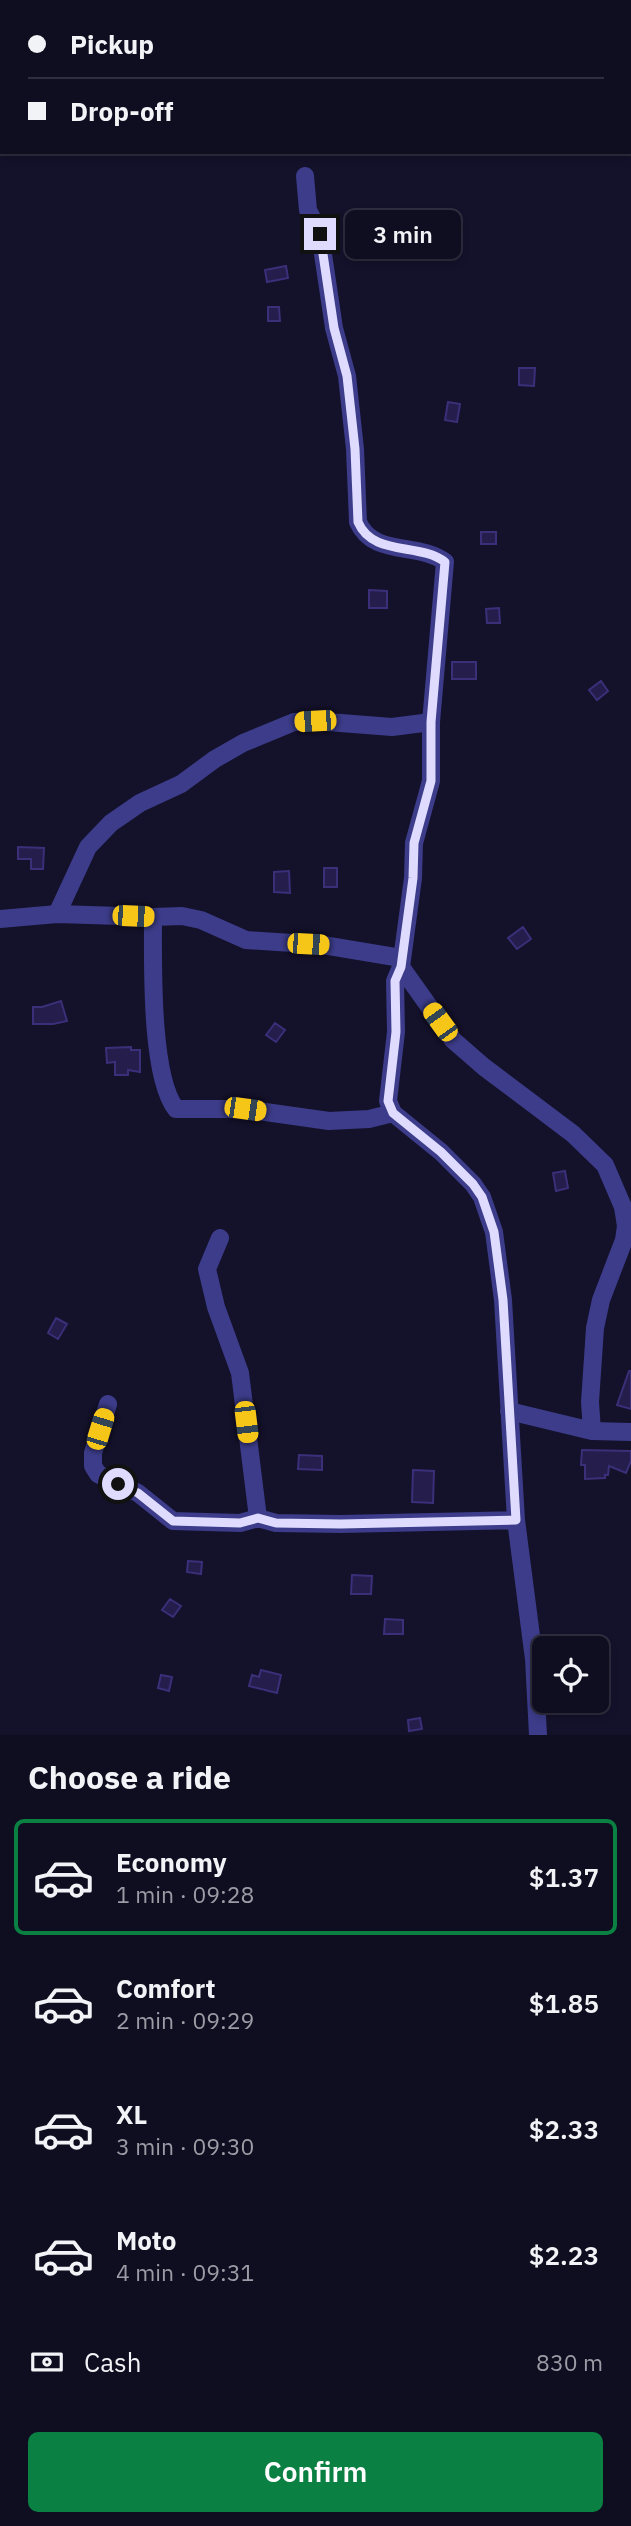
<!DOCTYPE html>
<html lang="en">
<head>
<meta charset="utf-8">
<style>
	:root { --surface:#0f0d20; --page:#1d1b2d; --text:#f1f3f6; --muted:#9b9ca5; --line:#2f2d3e; --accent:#0b8043 }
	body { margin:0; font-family:"IBM Plex Sans",sans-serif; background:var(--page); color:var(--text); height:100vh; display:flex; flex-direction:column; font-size:26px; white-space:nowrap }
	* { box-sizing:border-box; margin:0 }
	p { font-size:23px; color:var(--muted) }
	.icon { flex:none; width:38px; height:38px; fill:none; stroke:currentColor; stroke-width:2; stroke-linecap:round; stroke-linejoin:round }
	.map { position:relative; height:1735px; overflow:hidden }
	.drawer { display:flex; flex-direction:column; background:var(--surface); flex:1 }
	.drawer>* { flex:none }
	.top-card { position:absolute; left:0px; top:0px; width:632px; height:154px; box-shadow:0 4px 10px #0003,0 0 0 2px var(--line); display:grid; align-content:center; height:154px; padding:0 28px; background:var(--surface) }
	.controls { position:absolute; left:532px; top:1636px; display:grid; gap:14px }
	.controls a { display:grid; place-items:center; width:77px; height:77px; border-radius:10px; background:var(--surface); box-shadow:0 4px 10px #0003,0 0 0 2px var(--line); font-size:35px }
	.end { position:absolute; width:32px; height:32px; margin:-16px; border:9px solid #dedbff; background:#111; box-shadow:0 0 0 4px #111 }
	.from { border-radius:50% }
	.bubble { position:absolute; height:49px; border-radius:10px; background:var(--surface); box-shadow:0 4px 10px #0003,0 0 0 2px var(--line); font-size:23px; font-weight:600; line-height:49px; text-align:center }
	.car { position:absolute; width:21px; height:42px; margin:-21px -10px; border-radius:9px; box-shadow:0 0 5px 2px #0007; background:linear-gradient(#f5c518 24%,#345 0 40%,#f5c518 0 76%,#345 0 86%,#f5c518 0) }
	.top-card b { display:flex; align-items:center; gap:24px; height:66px; font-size:26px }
	.top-card b+b { border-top:2px solid var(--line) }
	.top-card i { width:18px; height:18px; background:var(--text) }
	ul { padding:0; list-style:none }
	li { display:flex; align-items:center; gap:21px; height:116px; margin:0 14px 10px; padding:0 14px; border:4px solid transparent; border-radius:10px }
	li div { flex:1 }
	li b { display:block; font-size:26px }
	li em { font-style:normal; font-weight:600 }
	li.current { border-color:var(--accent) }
	li>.icon { width:63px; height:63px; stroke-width:1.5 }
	h2 { padding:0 28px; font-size:32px; line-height:84px }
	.pay { display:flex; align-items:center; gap:18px; height:77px; padding:0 28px; font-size:26px }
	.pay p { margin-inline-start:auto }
	.action { display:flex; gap:14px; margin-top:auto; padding:14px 28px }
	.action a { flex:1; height:80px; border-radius:10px; background:var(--accent); color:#fff; font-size:28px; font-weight:600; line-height:80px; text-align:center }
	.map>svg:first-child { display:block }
	.building { fill:#251d4c; stroke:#3a2f78; stroke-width:2 }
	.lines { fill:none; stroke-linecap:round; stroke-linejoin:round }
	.minor { stroke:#3c3c8a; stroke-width:18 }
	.route { stroke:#dedbff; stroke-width:9 }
</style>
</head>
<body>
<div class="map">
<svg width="631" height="1735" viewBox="0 0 631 1735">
	<rect width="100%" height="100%" fill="#14112b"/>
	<path class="building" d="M 286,266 L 288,278 L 267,282 L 265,270 Z
		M 268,307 L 279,307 L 280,321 L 268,321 Z
		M 519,368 L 535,368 L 534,386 L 519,385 Z
		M 448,402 L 460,404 L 457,422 L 445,420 Z
		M 481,532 L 496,532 L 496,544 L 481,544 Z
		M 369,590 L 387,591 L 387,608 L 369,608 Z
		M 499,608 L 500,623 L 487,623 L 486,609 Z
		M 452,662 L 476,662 L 476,679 L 452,679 Z
		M 601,681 L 608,691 L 597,700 L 589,690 Z
		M 18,847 L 44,848 L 43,869 L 31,869 L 31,859 L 18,859 Z
		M 324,868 L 337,868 L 337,887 L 324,887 Z
		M 289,871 L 290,893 L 274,892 L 274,872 Z
		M 523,927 L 531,939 L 517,949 L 508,938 Z
		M 61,1001 L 67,1021 L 53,1024 L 33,1024 L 33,1007 L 42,1007 Z
		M 275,1023 L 285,1030 L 276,1042 L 266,1035 Z
		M 131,1047 L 131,1050 L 140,1050 L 140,1072 L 128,1070 L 128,1075 L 115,1075 L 115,1062 L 107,1063 L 106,1048 Z
		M 565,1171 L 568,1188 L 556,1191 L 553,1173 Z
		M 56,1318 L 67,1324 L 58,1339 L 48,1333 Z
		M 629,1371 L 631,1371 L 631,1409 L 617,1405 Z
		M 582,1450 L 631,1451 L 631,1461 L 626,1473 L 609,1466 L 608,1475 L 605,1475 L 605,1478 L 585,1479 L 585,1465 L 581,1465 Z
		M 299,1455 L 322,1456 L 322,1470 L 298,1469 Z
		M 413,1470 L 434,1471 L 433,1503 L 412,1502 Z
		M 188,1561 L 202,1562 L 201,1574 L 187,1572 Z
		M 352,1575 L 372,1576 L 371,1594 L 351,1594 Z
		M 170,1599 L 181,1606 L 173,1617 L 162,1610 Z
		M 385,1619 L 403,1620 L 403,1634 L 384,1634 Z
		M 261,1670 L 281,1675 L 277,1693 L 249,1686 L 252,1675 L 259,1677 Z
		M 161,1675 L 172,1677 L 169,1691 L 158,1688 Z
		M 420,1718 L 422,1729 L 409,1731 L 408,1720 Z"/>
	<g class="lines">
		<path class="minor" d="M 305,176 L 308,210 L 320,234 L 334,328 L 347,376 L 355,449 L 358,522 C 373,557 419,542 445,562 L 431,722 L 431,781 L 414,843 L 413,878 L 401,967 L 395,981 L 396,1032 L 388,1101 L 393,1113 L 441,1152 L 473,1184 L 482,1197 L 494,1232 L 503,1300 L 516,1520 L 534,1659 L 538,1735
			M 57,914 L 88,847 L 111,823 L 140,803 L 181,784 L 215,759 L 243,743 L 294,722 L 315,721 L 392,727 L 431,722
			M 153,917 C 153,960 150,1077 176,1109 L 245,1109 L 329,1121 L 369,1119 L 393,1113
			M 0,919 L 57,914 L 153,917 L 182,916 L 201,920 L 246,940 L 323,945 L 401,958
			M 401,967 L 453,1040 L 484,1067 L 573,1134 L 605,1165 L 623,1207 L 626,1226 L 624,1240 L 601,1300 L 595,1328 L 590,1402 L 592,1431
			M 220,1238 L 207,1269 L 216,1307 L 240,1373 L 258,1518 L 276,1523 L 341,1524 L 516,1520
			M 108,1404 L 93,1453 L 93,1466 L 98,1474 L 138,1493 L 173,1521 L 240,1523 L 258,1518
			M 509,1411 L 592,1431 L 631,1432"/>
	</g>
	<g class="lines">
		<path class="route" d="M 118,1484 L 138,1493 L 173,1521 L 240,1523 L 258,1518 L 276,1523 L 341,1524 L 516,1520 L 503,1300 L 494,1232 L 482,1197 L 473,1184 L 441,1152 L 393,1113 L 388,1101 L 396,1032 L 395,981 L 401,967 L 413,878 L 414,843 L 431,781 L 431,722 L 445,562 C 419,542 373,557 358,522 L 355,449 L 347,376 L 334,328 L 320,234"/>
	</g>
</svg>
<div class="controls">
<a><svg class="icon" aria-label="locate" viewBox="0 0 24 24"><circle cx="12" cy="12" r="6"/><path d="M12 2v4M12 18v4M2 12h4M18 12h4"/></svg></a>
</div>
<i class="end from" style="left:118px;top:1484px"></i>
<i class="end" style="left:320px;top:234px"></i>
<div class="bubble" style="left:345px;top:210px;width:116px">3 min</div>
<i class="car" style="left:315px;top:721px;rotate:267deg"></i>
<i class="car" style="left:133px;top:916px;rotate:92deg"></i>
<i class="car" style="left:308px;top:944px;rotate:93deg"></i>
<i class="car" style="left:440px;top:1022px;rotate:324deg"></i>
<i class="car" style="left:245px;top:1109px;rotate:98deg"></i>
<i class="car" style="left:246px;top:1422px;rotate:173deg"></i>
<i class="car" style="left:100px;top:1429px;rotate:17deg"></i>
<div class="top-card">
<b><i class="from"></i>Pickup</b>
<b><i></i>Drop-off</b>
</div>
</div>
<section class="drawer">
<h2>Choose a ride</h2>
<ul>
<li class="current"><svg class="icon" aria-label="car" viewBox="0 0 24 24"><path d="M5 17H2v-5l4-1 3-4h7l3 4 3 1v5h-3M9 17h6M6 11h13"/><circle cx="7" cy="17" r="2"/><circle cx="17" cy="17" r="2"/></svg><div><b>Economy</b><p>1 min · 09:28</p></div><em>$1.37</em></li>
<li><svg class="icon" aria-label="car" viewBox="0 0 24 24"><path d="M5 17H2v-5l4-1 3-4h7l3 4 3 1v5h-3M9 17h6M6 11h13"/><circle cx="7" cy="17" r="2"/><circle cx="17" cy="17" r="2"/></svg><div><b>Comfort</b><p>2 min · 09:29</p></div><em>$1.85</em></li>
<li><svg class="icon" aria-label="car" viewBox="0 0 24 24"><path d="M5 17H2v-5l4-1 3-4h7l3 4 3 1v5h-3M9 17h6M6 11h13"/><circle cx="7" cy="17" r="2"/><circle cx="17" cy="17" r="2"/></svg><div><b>XL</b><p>3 min · 09:30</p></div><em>$2.33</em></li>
<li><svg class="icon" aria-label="car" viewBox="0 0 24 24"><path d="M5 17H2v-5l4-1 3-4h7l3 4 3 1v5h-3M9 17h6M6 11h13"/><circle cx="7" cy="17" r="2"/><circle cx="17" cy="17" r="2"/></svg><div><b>Moto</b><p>4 min · 09:31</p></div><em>$2.23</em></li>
</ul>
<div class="pay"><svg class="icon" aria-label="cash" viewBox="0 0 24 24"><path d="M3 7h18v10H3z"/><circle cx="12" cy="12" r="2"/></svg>Cash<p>830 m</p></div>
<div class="action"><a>Confirm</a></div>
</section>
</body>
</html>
